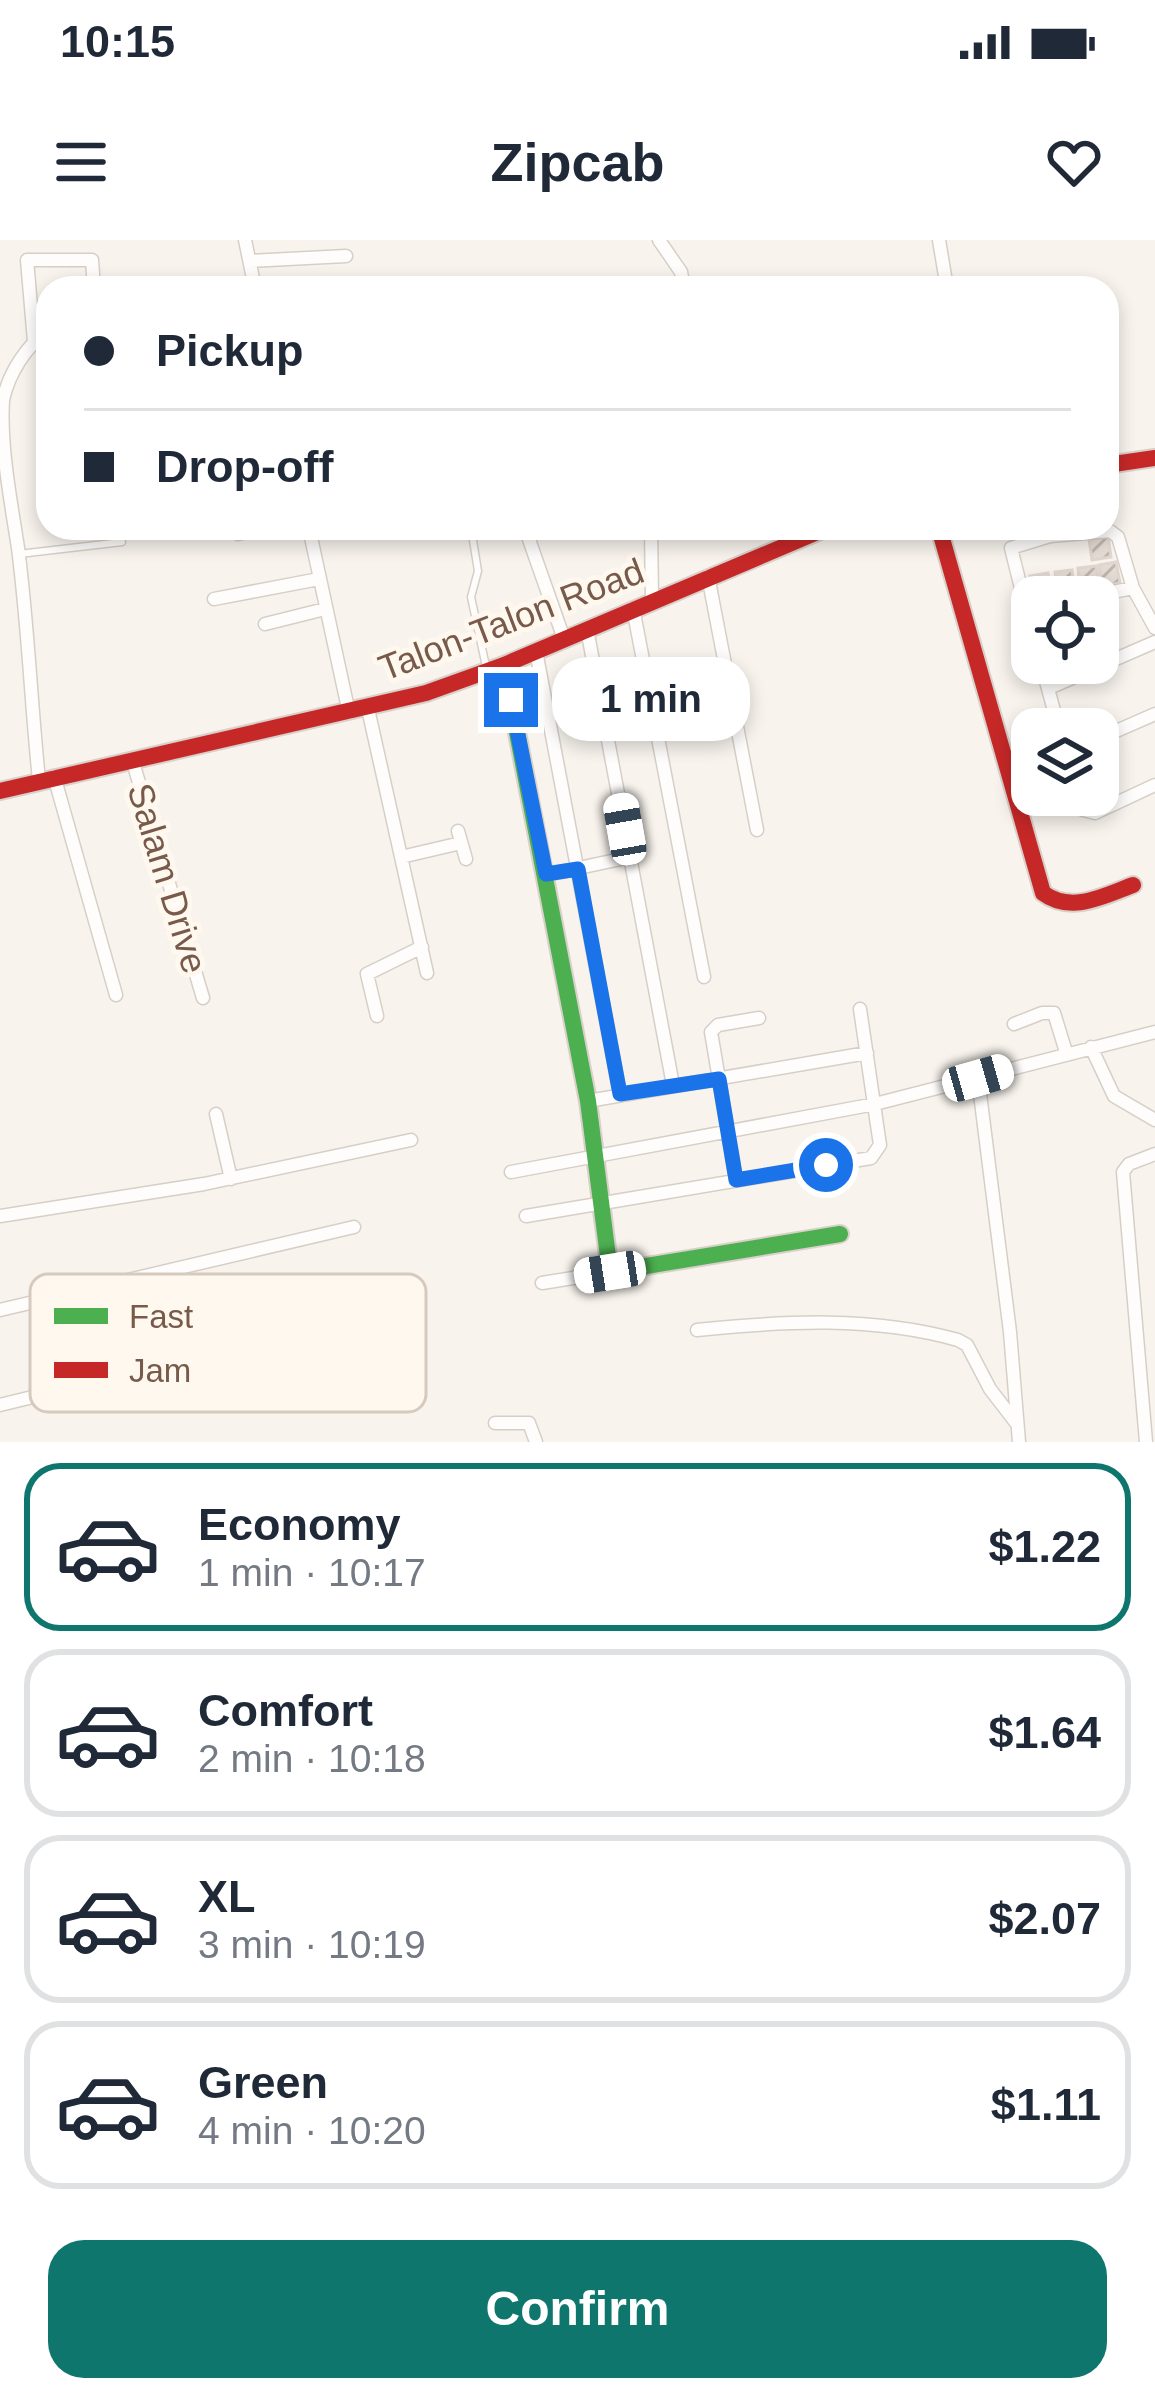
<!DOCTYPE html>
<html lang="en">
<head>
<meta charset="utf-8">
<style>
	:root { --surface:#fff; --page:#f2f2f3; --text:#1f2937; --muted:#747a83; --line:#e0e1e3; --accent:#0f766e }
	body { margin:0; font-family:Arial,sans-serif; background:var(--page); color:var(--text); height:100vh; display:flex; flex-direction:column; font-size:45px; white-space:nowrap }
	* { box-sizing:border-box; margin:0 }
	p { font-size:39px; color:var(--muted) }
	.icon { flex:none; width:66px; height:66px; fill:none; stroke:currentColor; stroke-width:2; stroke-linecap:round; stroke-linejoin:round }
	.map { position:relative; height:1202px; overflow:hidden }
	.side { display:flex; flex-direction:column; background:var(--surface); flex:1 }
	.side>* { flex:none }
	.hud { position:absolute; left:36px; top:36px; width:1083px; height:264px; border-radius:36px; box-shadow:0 6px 18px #0003; display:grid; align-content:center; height:264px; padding:0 48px; background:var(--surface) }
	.fabs { position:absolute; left:1011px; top:336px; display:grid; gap:24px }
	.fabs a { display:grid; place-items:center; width:108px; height:108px; border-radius:24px; background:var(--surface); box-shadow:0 6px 18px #0003; font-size:60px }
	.end { position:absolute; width:54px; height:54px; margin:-27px; border:15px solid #1a73e8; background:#fff; box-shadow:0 0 0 6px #fff }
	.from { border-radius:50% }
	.bubble { position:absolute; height:84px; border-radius:36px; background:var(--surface); box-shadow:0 6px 18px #0003; font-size:39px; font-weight:700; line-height:84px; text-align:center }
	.car { position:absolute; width:36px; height:72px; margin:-36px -18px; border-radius:15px; box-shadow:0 0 9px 3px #0007; background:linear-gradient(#fff 24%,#345 0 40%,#fff 0 76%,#345 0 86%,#fff 0) }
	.hud b { display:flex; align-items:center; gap:42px; height:114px; font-size:45px }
	.hud b+b { border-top:3px solid var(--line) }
	.hud i { width:30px; height:30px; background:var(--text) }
	ul { padding:21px 0 0; list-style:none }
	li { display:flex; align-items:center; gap:36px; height:168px; margin:0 24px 18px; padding:0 24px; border:6px solid var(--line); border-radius:36px }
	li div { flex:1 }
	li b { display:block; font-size:45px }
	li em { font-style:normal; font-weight:700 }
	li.current { border-color:var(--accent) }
	li>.icon { width:108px; height:108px; stroke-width:1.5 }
	.action { display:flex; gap:24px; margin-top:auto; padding:24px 48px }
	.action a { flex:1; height:138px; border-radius:36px; background:var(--accent); color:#fff; font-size:48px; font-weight:700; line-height:138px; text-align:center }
	.status { display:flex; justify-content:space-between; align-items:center; height:84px; padding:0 60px; background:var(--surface); direction:ltr }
	.status svg { height:33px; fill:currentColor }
	header { display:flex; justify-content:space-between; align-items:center; height:156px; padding:0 48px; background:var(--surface); font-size:54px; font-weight:700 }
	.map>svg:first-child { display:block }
	.building { fill:url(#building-hatch); stroke:#e1d6cf; stroke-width:3 }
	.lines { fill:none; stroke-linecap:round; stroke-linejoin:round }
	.lane-casing { stroke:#d6cfc8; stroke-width:9 }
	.street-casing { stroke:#d6cfc8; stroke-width:15 }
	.fast-casing { stroke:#d8d0c9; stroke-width:20 }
	.jam-casing { stroke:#d8d0c9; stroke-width:20 }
	.lane { stroke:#fefdfc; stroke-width:6 }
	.street { stroke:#fefdfc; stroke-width:12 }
	.fast { stroke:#4caf50; stroke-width:16 }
	.jam { stroke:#c62828; stroke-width:16 }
	.route { stroke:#1a73e8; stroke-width:15 }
	.labels { text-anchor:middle; stroke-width:10; stroke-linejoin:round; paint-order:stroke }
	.street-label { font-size:36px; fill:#785a4b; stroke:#fff8ef }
	.key { fill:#fff8ef; stroke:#d6c9be; stroke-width:3 }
	.key-label { font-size:33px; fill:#785a4b }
</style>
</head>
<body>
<div class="status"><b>10:15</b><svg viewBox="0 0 49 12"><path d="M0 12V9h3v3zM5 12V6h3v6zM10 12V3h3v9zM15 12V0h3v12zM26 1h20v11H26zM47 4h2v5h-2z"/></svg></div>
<header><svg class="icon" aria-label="menu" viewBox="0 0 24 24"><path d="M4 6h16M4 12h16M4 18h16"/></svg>Zipcab<svg class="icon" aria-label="heart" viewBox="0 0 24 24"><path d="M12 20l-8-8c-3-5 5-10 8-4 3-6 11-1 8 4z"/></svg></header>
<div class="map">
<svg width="1155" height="1202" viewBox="0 0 1155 1202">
	<defs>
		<pattern id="building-hatch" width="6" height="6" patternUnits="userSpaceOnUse" patternTransform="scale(3)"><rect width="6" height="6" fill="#e5dcd4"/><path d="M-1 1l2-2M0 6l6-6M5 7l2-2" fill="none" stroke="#beb5ae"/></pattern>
	</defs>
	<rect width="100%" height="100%" fill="#f8f3ed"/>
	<path class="building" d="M 973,288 L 1026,288 L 974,295 Z
		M 1108,296 L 1111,317 L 1092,320 L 1089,299 Z
		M 1116,322 L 1120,343 L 1102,346 L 1099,325 Z
		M 1096,326 L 1099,346 L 1080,348 L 1078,328 Z
		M 1072,330 L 1074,349 L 1058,352 L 1055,332 Z
		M 1048,333 L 1051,353 L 1033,356 L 1030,336 Z"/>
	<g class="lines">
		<defs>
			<path id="lane" d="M 471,288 L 478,331 L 471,357 L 487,431
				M 19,314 L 122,302"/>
			<path id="street" d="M 245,0 L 255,48
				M 659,0 L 681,32 L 684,48
				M 939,0 L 947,48
				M 250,21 L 346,16
				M 34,101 L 27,20 L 92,20 L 94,48
				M 309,288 L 349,473
				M 525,288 L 564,399
				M 651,288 L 652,359
				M 238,294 L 265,288
				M 708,336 L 757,590
				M 1088,357 L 1133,348
				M 214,359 L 319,339
				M 633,368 L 704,737
				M 265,384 L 325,369
				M 587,389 L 673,845
				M 1032,392 L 1011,308 L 1050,296 L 1110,291 L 1118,297 L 1133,348 L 1155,388
				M 536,411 L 620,854
				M 1041,423 L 1059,489
				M 1049,448 L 1155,402
				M 368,469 L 427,733
				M 1098,499 L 1155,474
				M 132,519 L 203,758
				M 54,536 L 116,755
				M 39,540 C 31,463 28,385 18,308 C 11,262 0,206 3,160 C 9,133 26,106 48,91
				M 1078,555 L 1083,570 L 1095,573 L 1155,545
				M 458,591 L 466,619
				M 401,617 L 461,603
				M 546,635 L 630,617
				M 377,776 L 367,734 L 422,707
				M 1014,784 L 1042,773 L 1054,773 L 1066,812
				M 1091,807 L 1114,856 L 1155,880
				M 978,838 L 1010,1092 L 1019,1202
				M 588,861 L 867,813
				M 216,874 L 231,939
				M 511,932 L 875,864 L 1155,792
				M 736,940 L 711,792 L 718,785 L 759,778
				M 0,976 L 204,944 L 411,900
				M 526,976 L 871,918 L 880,905 L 860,769
				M 542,1043 L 610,1032
				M 0,1070 L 354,987
				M 697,1090 C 785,1081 872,1076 958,1100 L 967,1105 L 990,1149 L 1017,1184
				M 0,1165 L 328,1085
				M 495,1183 L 529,1183 L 536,1202
				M 1146,1202 L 1123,932 L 1129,924 L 1155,914"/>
			<path id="fast" d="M 504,425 L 588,861 L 610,1032 L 840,994"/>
			<path id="jam" d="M 1107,225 L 1155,218
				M 939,288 L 1043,653 C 1071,674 1104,656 1133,645
				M 0,551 L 426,453 L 504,425 L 827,288"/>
		</defs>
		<use href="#lane" class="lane-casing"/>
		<use href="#street" class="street-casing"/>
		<use href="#fast" class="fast-casing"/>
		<use href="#jam" class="jam-casing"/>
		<use href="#lane" class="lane"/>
		<use href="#street" class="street"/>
		<use href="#fast" class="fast"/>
		<use href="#jam" class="jam"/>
	</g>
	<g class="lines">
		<path class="route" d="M 511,460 L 546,634 L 578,629 L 620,854 L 719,839 L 736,940 L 826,925"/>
	</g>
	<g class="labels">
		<g class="street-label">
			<text transform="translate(511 379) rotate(-21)" y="13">Talon-Talon Road</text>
			<text transform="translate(168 638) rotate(73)" y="13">Salam Drive</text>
		</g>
	</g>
	<rect x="30" y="1034" width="396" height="138" rx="18" class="key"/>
	<rect x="54" y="1068" width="54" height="16" fill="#4caf50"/>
	<rect x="54" y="1122" width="54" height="16" fill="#c62828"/>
	<g class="key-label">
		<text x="129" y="1088">Fast</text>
		<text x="129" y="1142">Jam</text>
	</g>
</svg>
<div class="fabs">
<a><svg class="icon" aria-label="locate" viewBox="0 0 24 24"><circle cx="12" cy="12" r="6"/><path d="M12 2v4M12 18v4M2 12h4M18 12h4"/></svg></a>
<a><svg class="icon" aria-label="layers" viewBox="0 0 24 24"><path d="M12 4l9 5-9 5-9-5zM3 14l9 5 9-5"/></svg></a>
</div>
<i class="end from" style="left:826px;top:925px"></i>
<i class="end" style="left:511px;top:460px"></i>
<div class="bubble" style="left:552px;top:417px;width:198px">1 min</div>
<i class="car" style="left:625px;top:589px;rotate:350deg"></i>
<i class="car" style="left:978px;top:838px;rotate:74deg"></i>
<i class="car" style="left:610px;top:1032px;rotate:261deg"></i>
<div class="hud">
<b><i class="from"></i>Pickup</b>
<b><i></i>Drop-off</b>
</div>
</div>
<section class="side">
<ul>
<li class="current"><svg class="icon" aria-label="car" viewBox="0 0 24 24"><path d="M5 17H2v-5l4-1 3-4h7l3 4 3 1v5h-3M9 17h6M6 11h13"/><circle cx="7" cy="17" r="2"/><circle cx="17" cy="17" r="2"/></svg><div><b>Economy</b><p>1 min · 10:17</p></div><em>$1.22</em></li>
<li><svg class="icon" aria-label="car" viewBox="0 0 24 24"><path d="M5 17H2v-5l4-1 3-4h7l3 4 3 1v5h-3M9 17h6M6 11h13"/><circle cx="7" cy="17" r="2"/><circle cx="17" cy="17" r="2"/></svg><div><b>Comfort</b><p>2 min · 10:18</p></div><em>$1.64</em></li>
<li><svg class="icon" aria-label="car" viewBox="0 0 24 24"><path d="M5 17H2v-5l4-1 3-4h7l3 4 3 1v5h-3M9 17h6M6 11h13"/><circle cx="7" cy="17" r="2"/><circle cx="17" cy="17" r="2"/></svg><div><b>XL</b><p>3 min · 10:19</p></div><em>$2.07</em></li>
<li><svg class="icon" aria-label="car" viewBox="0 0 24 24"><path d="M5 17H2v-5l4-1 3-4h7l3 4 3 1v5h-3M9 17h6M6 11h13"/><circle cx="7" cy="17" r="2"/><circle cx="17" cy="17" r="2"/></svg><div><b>Green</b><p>4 min · 10:20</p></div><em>$1.11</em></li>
</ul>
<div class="action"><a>Confirm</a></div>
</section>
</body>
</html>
